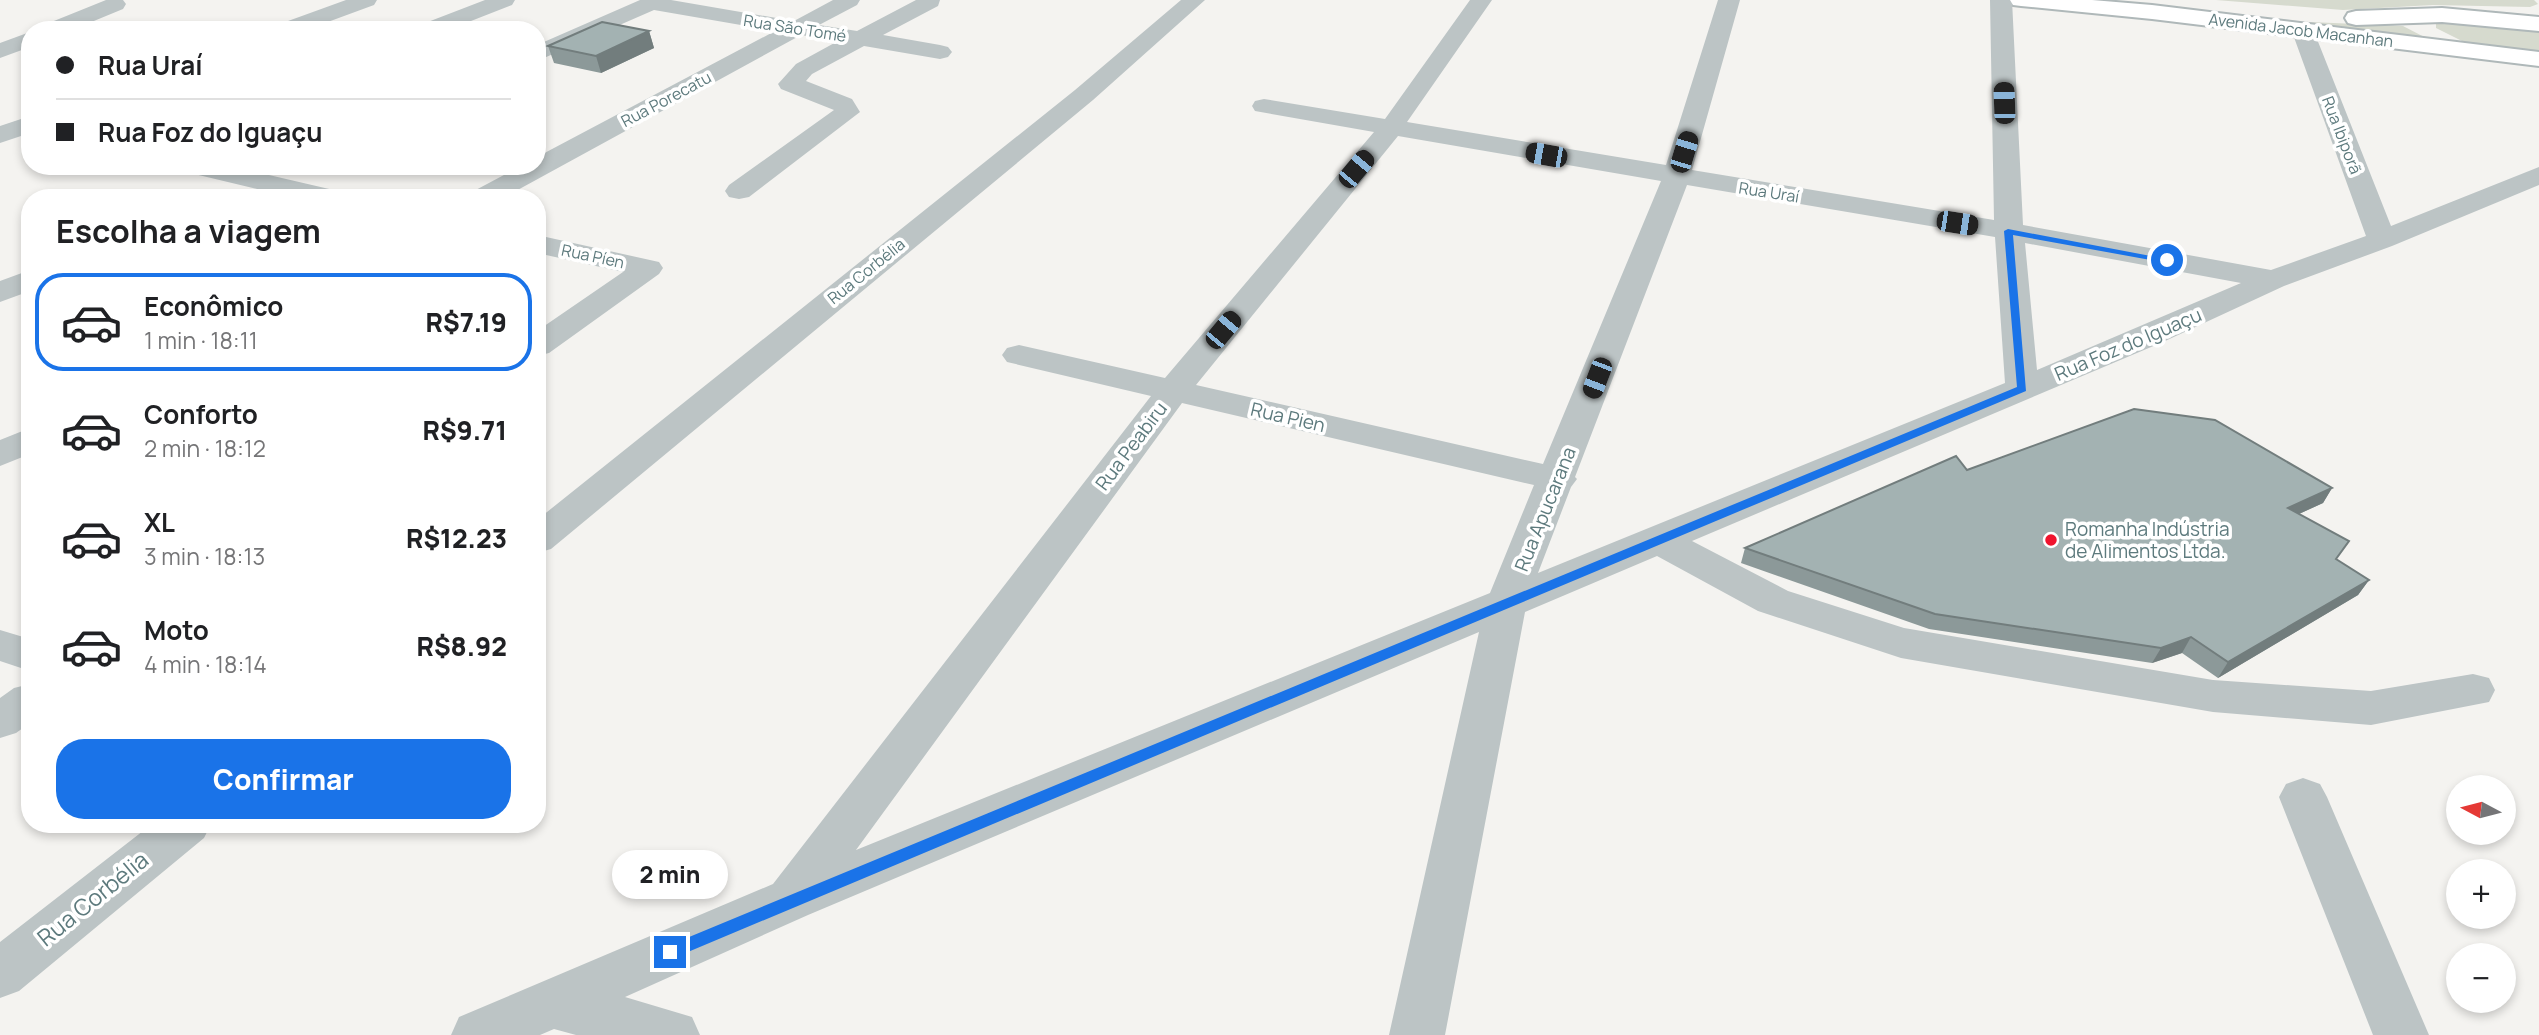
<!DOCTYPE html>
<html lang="pt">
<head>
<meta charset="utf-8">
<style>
	:root { --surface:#fff; --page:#f6f6f6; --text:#202124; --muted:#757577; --line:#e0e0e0; --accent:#1a73e8 }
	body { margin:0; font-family:Manrope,sans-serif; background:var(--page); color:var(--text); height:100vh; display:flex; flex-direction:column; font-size:26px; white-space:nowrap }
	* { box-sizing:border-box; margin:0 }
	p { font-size:23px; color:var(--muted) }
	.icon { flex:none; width:38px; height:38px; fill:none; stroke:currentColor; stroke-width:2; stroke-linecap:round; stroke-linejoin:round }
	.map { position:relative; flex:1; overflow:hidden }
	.details { position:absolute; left:21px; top:189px; width:525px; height:644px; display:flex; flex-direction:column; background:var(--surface); border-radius:28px; box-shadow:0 4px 10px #0003 }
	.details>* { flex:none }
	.top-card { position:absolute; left:21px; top:21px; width:525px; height:154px; border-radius:28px; box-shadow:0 4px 10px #0003; display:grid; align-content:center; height:154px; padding:0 35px; background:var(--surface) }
	.needle { width:46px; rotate:277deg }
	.tools { position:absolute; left:2446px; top:775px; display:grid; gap:14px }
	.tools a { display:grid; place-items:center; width:70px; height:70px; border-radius:50%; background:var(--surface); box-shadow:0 4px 10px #0003; font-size:35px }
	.end { position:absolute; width:32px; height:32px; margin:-16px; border:9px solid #1a73e8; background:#fff; box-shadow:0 0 0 4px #fff }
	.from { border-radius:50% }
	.bubble { position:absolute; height:49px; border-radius:24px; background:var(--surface); box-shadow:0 4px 10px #0003; font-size:23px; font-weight:800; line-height:49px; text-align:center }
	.car { position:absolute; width:21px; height:42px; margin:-21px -10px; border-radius:9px; box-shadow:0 0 5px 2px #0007; background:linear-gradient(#222 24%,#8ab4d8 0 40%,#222 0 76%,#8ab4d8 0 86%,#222 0) }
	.top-card b { display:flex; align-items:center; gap:24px; height:66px; font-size:26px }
	.top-card b+b { border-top:2px solid var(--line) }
	.top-card i { width:18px; height:18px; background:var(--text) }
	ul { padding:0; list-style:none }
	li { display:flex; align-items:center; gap:21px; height:98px; margin:0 14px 10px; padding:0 21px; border:4px solid transparent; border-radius:28px }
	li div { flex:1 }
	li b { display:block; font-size:26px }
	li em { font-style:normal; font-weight:800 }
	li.current { border-color:var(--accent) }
	li>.icon { width:63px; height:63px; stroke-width:1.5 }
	h2 { padding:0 35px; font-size:32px; line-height:84px }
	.button { display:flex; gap:14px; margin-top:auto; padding:14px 35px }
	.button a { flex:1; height:80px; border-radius:28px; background:var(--accent); color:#fff; font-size:28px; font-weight:800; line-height:80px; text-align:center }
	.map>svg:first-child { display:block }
	.green { fill:#d6dace }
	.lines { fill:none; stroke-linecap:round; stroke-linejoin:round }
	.major-casing { stroke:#afb8b9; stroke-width:4 }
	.minor { fill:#bcc4c5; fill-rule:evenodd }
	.major { fill:#fff; fill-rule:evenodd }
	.wall { fill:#8c9999 }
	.shaded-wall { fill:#727d7d }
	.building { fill:#a3b2b2; stroke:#727d7d; stroke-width:2 }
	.route { fill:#1a73e8 }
	.poi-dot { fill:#f0142e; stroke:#fff; stroke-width:2.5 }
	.labels { text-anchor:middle; stroke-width:7; stroke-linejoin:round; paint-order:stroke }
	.far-street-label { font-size:16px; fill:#5d7a7d; stroke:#fff }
	.street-label { font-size:19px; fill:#5d7a7d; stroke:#fff }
	.poi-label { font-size:19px; fill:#5d7a7d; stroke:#fff; text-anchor:start }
	.near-street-label { font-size:23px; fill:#5d7a7d; stroke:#fff }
</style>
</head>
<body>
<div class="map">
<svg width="2539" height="1035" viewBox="0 0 2539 1035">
	<rect width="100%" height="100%" fill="#f4f3f0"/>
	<path class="green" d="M 2070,0 L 2139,4 L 2287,21 L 2403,26 L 2430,40 Z
		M 2216,0 L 2534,0 L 2538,4 L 2530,7 L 2433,5 L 2343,10 Z
		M 2442,21 L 2539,29 L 2539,56 L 2470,45 L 2436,28 L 2436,24 Z"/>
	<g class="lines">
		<defs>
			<path id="major" d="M 2010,0 L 2092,0 L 2152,5 L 2539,52 L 2539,66 L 2152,19 L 2021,6 L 2013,5 Z
				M 2442,8 L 2539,17 L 2539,31 L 2442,22 L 2356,25 L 2348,23 L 2345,18 L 2348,13 L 2356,11 Z"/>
		</defs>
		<use href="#major" class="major-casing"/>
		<path class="minor" d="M 106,0 L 123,0 L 126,4 L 123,9 L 72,30 L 41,30 L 44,25 Z
			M 346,0 L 377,0 L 374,5 L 306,30 L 274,30 L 277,25 Z
			M 485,0 L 515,0 L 512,5 L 448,30 L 417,30 L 420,25 Z
			M 640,0 L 671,0 L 794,21 L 833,0 L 860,0 L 857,5 L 819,25 L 857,31 L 916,0 L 940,0 L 938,6 L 883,35 L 940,45 L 948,47 L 952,52 L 948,57 L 940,59 L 864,46 L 812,74 L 806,81 L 852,99 L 860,112 L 749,197 L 739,199 L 729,197 L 725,191 L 729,185 L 834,110 L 781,89 L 778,84 L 796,64 L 838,41 L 801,35 L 503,198 L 468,198 L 472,192 L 521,166 L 537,166 L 537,157 L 775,31 L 654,10 L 537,61 L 537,45 Z
			M 1181,0 L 1205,0 L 1093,100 L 551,549 L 537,553 L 537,520 L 1075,90 Z
			M 1470,0 L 1492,0 L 1407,122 L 1666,165 L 1718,0 L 1740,0 L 1692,170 L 1994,220 L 1990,0 L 2012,0 L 2023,225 L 2271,270 L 2366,236 L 2291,29 L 2294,24 L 2310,24 L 2313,29 L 2391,226 L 2539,167 L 2539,185 L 2392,246 L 2284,286 L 2163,342 L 1692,541 L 1788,591 L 1904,628 L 2213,680 L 2371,691 L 2473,674 L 2489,678 L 2495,690 L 2489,702 L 2371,725 L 2213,712 L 1901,658 L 1758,611 L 1657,556 L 1525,612 L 1445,1035 L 1389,1035 L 1479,632 L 808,915 L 625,997 L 692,1017 L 700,1035 L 576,1035 L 554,1029 L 540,1035 L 451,1035 L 459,1017 L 773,884 L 1151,396 L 1007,362 L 1002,355 L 1007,348 L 1019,345 L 1165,378 L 1374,132 L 1255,111 L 1252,106 L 1255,101 L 1264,99 L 1385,119 ZM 1398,136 L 1661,181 L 1543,464 L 1196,385 ZM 1687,185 L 1995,237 L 2005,383 L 1538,573 L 1571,487 L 1577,479 L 1575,477 ZM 2025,243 L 2241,283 L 2037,370 ZM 1182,403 L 1534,485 L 1490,593 L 856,850 Z
			M 30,32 L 30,47 L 0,58 L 0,43 Z
			M 30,116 L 30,133 L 0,143 L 0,126 Z
			M 182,166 L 231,166 L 342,192 L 346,198 L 295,198 L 186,172 Z
			M 537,235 L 659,262 L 663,268 L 659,274 L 549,353 L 537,356 L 537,331 L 623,272 L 537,253 Z
			M 30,270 L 30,291 L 0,302 L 0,281 Z
			M 30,428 L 30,454 L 0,466 L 0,440 Z
			M 0,630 L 30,639 L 30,671 L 0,661 Z
			M 30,684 L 30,723 L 16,733 L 0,738 L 0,698 L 14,688 Z
			M 2303,778 L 2320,784 L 2327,797 L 2429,1035 L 2373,1035 L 2279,797 L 2286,784 Z
			M 152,824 L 211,824 L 204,838 L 19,991 L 0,998 L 0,942 Z"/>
		<use href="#major" class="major"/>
	</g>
	<path class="wall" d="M 649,31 L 654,48 L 601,73 L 554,63 L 548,46 Z
		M 1967,470 L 2332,488 L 2323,503 L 2299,514 L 2337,560 L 2369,580 L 2358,595 L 2218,678 L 2182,653 L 2152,663 L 1929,629 L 1741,563 L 1745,548 Z"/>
	<path class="shaded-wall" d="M 649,31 L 654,48 L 601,73 L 596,56 Z
		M 2332,488 L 2323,503 L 2279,523 L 2288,508 Z
		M 2369,580 L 2358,595 L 2218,678 L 2228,662 Z
		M 2191,637 L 2182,653 L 2152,663 L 2161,648 Z"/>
	<path class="building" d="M 602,22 L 649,31 L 596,56 L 548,46 Z
		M 2134,409 L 2215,420 L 2332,488 L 2288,508 L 2349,541 L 2336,559 L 2369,580 L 2228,662 L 2191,637 L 2161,648 L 1935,614 L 1745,548 L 1956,456 L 1967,470 Z"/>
	<path class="route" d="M 2008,229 L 2172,260 L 2167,263 L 2013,235 L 2026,391 L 676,957 L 665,957 L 662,952 L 665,947 L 2017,387 L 2004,231 Z"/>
	<circle class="poi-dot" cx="2051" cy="540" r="7"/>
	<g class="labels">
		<g class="far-street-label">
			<text transform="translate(795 28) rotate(9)" y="6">Rua São Tomé</text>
			<text transform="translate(2301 30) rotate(7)" y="6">Avenida Jacob Macanhan</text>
			<text transform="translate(666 99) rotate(-28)" y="6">Rua Porecatu</text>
			<text transform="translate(2342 135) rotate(69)" y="6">Rua Ibiporã</text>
			<text transform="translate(1769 192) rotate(9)" y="6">Rua Uraí</text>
			<text transform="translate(593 256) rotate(12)" y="6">Rua Píen</text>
			<text transform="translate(866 271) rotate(-39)" y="6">Rua Corbélia</text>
		</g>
		<g class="street-label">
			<text transform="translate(2128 344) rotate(-23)" y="7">Rua Foz do Iguaçu</text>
			<text transform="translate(1288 417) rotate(13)" y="7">Rua Pien</text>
			<text transform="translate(1131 446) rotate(-53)" y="7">Rua Peabiru</text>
			<text transform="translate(1545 509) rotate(-68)" y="7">Rua Apucarana</text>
		</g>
		<g class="poi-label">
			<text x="2065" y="536">Romanha Indústria<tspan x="2065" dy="22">de Alimentos Ltda.</tspan></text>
		</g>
		<g class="near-street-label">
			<text transform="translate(93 899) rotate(-39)" y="8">Rua Corbélia</text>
		</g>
	</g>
</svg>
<div class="tools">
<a><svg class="needle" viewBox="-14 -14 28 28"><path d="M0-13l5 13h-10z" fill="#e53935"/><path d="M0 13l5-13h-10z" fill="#757577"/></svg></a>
<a>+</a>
<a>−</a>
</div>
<i class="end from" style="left:2167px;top:260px"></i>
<i class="end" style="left:670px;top:952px"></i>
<div class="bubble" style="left:612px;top:850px;width:116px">2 min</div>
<i class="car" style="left:2004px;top:103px;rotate:358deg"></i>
<i class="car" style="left:1684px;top:152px;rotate:17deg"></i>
<i class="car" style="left:1546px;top:155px;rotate:280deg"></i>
<i class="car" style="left:1356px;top:169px;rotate:40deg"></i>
<i class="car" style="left:1957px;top:223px;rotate:99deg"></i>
<i class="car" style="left:1223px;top:330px;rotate:40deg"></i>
<i class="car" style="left:1597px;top:378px;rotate:201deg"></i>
<div class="top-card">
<b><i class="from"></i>Rua Uraí</b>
<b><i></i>Rua Foz do Iguaçu</b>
</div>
<section class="details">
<h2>Escolha a viagem</h2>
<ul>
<li class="current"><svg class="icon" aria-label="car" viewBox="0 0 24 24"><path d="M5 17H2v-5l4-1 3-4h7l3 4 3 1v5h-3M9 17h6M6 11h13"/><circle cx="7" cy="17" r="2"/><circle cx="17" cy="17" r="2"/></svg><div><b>Econômico</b><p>1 min · 18:11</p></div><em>R$7.19</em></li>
<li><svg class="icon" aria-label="car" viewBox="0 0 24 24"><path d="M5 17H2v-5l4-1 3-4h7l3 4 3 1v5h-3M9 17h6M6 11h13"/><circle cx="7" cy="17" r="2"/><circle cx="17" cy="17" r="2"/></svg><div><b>Conforto</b><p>2 min · 18:12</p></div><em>R$9.71</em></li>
<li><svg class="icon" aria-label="car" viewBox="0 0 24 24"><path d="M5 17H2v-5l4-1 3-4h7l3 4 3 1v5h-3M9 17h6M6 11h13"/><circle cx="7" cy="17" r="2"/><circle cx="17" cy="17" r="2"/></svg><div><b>XL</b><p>3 min · 18:13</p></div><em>R$12.23</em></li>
<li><svg class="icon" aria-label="car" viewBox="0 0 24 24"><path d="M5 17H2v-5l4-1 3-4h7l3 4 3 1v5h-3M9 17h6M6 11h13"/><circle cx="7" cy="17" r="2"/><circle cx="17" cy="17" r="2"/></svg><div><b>Moto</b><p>4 min · 18:14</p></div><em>R$8.92</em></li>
</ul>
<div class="button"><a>Confirmar</a></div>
</section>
</div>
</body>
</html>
